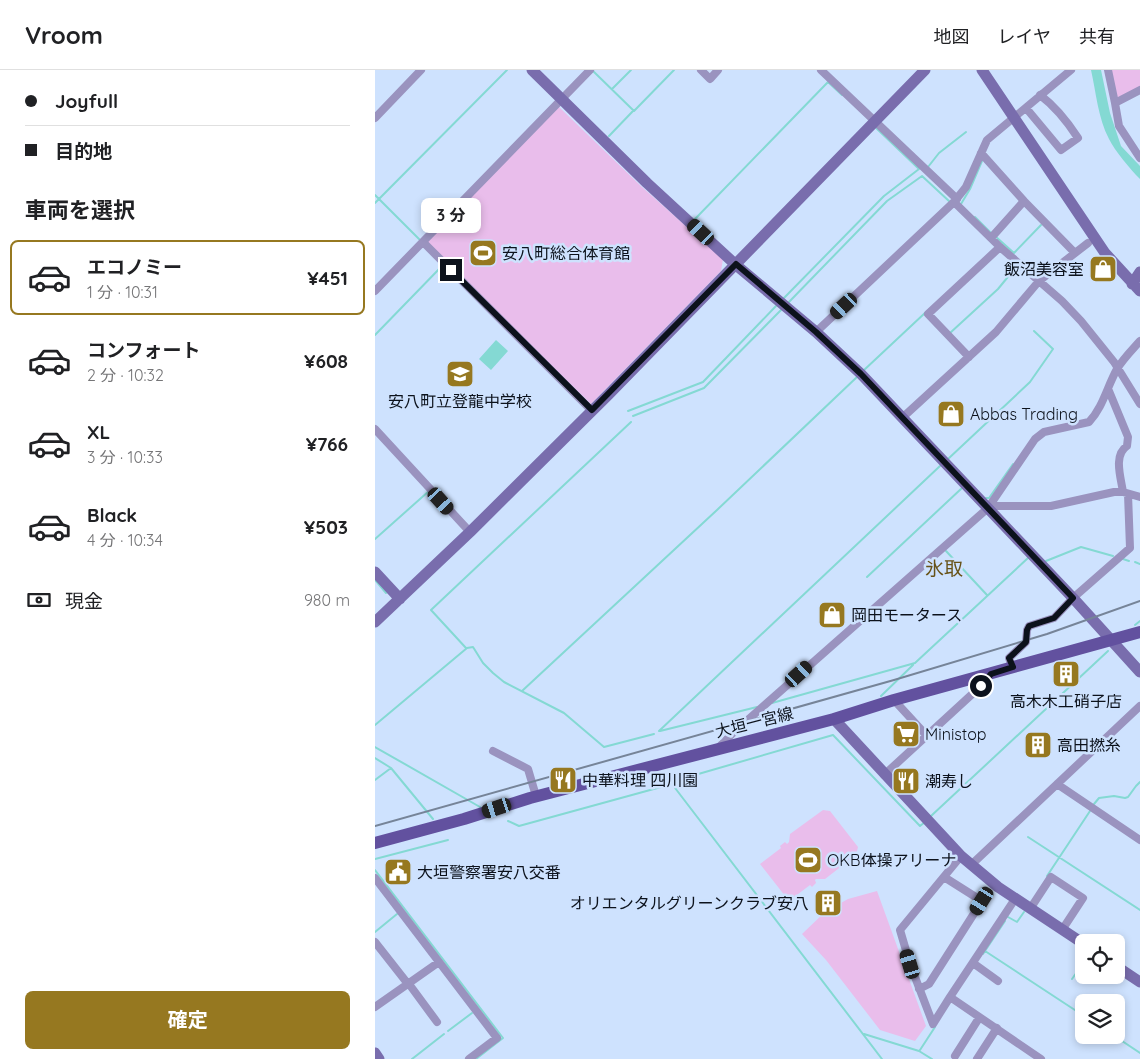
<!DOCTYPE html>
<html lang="ja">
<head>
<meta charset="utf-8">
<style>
	:root { --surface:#fff; --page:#f6f6f6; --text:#202124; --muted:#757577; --line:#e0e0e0; --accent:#967820 }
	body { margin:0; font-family:Quicksand,"Noto Sans JP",sans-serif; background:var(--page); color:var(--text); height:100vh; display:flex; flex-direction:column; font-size:19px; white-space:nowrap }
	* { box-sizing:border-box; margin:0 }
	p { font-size:16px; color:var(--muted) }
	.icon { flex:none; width:28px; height:28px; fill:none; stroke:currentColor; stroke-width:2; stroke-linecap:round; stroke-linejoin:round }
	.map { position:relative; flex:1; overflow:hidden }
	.side { display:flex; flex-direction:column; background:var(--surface); width:375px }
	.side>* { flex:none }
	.guide { display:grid; align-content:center; height:110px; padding:0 25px; background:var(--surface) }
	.fabs { position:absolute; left:700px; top:864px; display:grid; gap:10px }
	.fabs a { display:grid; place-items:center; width:50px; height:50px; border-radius:8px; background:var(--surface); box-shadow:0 2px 8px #0003; font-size:25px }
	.end { position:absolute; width:22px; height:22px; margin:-11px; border:6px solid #0c121c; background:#fff; box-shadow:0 0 0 2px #fff }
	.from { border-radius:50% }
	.bubble { position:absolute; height:35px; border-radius:8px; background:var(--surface); box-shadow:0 2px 8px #0003; font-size:16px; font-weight:700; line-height:35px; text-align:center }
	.car { position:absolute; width:15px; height:30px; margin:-15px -8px; border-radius:6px; box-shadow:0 0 4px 1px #0007; background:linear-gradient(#222 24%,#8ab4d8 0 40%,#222 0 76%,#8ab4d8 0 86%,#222 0) }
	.guide b { display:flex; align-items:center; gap:18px; height:48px; font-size:19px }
	.guide b+b { border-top:1px solid var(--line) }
	.guide i { width:12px; height:12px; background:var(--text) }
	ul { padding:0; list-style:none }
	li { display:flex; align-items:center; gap:15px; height:75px; margin:0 10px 8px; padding:0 15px; border:2px solid transparent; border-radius:8px }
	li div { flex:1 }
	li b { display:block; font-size:19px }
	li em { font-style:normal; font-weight:700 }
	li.on { border-color:var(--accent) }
	li>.icon { width:45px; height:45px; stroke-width:1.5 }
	h2 { padding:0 25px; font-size:22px; line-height:60px }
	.pay { display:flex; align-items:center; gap:12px; height:55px; padding:0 25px; font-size:19px }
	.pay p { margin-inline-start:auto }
	.button { display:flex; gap:10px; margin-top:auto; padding:10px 25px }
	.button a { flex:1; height:58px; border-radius:8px; background:var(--accent); color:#fff; font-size:20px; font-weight:700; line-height:58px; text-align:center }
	header { display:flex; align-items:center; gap:30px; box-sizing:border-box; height:70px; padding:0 25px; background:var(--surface); border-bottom:1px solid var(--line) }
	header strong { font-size:24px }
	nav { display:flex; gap:28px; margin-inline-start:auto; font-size:18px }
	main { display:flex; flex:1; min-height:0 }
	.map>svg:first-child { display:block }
	.green { fill:#e9bdeb }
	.water { fill:#84d9d3 }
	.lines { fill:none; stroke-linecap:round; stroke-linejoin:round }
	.stream { stroke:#84d9d3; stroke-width:2 }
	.street { stroke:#9a93bf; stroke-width:8 }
	.secondary { stroke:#796dad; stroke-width:11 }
	.primary { stroke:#62519f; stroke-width:12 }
	.rail { stroke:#768498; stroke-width:2 }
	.route { stroke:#0c121c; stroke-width:6 }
	.labels { text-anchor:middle; stroke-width:5; stroke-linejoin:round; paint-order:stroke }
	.poi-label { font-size:16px; fill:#0c121c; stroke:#cee2fe; text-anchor:start }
	.street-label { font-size:16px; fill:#0c121c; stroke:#cee2fe }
	.quarter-label { font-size:19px; fill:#675217; stroke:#cee2fe }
</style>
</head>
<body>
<header>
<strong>Vroom</strong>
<nav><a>地図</a><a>レイヤ</a><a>共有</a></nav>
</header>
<main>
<section class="side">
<div class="guide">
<b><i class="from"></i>Joyfull</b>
<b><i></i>目的地</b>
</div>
<h2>車両を選択</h2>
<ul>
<li class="on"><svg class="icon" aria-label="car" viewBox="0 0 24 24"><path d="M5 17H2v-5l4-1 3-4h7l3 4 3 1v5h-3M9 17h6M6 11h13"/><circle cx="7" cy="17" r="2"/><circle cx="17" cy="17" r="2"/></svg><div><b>エコノミー</b><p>1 分 · 10:31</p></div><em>¥451</em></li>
<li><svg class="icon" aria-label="car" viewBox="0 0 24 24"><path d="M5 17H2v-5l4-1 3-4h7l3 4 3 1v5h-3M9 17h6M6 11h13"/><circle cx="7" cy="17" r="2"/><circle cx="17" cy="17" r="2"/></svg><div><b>コンフォート</b><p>2 分 · 10:32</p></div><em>¥608</em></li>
<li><svg class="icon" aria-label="car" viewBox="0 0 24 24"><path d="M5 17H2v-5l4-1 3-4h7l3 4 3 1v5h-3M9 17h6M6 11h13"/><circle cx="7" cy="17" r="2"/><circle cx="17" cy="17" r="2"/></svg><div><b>XL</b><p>3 分 · 10:33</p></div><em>¥766</em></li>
<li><svg class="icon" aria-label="car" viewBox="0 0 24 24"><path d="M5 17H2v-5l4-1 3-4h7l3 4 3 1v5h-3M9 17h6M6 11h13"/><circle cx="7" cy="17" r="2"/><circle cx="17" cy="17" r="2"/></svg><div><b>Black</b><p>4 分 · 10:34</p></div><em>¥503</em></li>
</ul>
<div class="pay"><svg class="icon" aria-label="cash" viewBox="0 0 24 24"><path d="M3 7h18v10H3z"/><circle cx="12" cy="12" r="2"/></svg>現金<p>980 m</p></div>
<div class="button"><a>確定</a></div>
</section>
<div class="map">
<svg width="765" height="989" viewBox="0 0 765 989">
	<rect width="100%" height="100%" fill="#cee2fe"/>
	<path class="green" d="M 736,0 L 765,0 L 765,17 L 743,30 Z
		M 184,37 L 267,117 L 348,189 L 346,201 L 216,334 L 51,173 Z
		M 448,740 L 455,741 L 483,777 L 481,785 L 450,809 L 441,809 L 440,810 L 441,813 L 437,817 L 435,815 L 414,831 L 385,794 L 406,778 L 405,776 L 410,772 L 412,774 L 414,772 L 415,764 Z
		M 502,821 L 551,956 L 540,971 L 505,960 L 451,890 L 427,864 L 450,842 L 473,829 Z"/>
	<path class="water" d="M 716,0 L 726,0 L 735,43 L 746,76 L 765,96 L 765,109 C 755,99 740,81 734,69 C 723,48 721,22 716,0 Z
		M 121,270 L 133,281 L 116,300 L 104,289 Z"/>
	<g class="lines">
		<path class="stream" d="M 218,1 L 259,41 L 299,0
			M 237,19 L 256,0
			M 234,66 L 258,41
			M 553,97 L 564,83 L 591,62
			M 0,125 L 45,170
			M 0,133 L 132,0
			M 586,134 L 595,119 L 607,91
			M 600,147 L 616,163
			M 320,149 L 453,12 L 467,25
			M 620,166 L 639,183 L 666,155
			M 408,229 L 509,126 L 544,99 L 500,57
			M 413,233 L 512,131 L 547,106 L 575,132
			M 575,263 L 623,219 L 641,197
			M 0,265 L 67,196
			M 488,301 L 551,242
			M 253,341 L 328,312 L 401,236
			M 258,346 L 329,318 L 407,239
			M 573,389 L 655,312 L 678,279 L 659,261
			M 611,428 L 614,428 L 638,394
			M 0,469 L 54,421
			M 571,481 L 612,525
			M 748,489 L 754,491
			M 671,491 L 706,477 L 738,486
			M 760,492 L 765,494
			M 492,507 L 587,418
			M 0,510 L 11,523
			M 760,555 L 765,551
			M 91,578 L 56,540 L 256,352
			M 147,621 L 342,440 L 482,307
			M 506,626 L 538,595
			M 397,633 L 540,593 L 653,488
			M 0,655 L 92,578 L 98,577 L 108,593 L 118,603 L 129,612 L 189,643 L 229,677 L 279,664
			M 284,661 L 565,396
			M 285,661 L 382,637
			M 0,677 L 105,737
			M 0,688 L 16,698 L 58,749
			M 313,707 L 458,665 L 545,756 L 550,752
			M 0,710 L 16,698
			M 298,713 L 305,710
			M 719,734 L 724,728 L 739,726 L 750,728 L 753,727 L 761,716 L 765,712
			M 556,746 L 733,581
			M 133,751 L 144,756 L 297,714 L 507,989
			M 653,767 L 765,840
			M 0,789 L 73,770
			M 0,800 L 128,968 L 101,989
			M 672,806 L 715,741
			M 633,847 L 642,852 L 649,842
			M 0,862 L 22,844
			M 610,881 L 709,946
			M 608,884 L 630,851
			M 697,909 L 709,892
			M 73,961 L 97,943
			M 489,964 L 544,981 L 557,989
			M 738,965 L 765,983
			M 545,980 L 560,957
			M 37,989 L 69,964"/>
		<path class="street" d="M 326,0 L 335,9 L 343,0
			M 446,0 L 582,129
			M 733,0 L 740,33
			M 765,20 L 740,33 L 744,56 L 765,88
			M 651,38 L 686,80 L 703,68 C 692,51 681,37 665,25
			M 0,48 L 46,0
			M 606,83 L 649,131
			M 579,132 L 625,177 L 687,231 L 706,251 L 739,292 L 765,334
			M 616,168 L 649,131 L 700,183
			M 48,172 L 217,341
			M 0,221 L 215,0
			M 441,262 L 579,132 L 591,117 L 612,70 L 696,0
			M 594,287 L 553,244 L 625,177
			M 734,321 L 753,367 L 752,376 C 738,385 746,408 748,422
			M 527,348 L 621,262 L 664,211 L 713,173
			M 0,359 L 95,462
			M 613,438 L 619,436 L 676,436 L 739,422 L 748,422 L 765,427
			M 637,597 L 634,588 L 651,572 L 652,560 L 654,556 L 679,548 L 698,528 L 755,478 L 753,424
			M 519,630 L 552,666
			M 343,678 L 358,663 L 613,438 L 660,369 L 669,362 L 714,352 C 728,337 732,317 742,299 C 748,289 757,280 765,271
			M 118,681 L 153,699 L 161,726
			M 509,705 L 606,616 L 616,604
			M 682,714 L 765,770
			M 586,786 L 525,860 L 535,894 L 558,954 L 575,927 L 666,989
			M 596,795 L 765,636
			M 0,808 L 122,968 L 94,989
			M 655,839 L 676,807 L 708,828 L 687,860
			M 0,872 L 33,914
			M 598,893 L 623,911
			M 34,914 L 62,952
			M 544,919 L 554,914 L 607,831 L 569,807
			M 575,927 L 640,829
			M 0,937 L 64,892
			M 580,986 L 604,948
			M 602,989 L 622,958"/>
		<path class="secondary" d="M 157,0 L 272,113 L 361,195 L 441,262 L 486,304 L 698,528 L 765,602
			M 607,0 L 730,183 L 765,221
			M 757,214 L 765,202
			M 0,502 L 25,529
			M 0,552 L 95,462 L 234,324 L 550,0
			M 459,649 L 586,786 L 623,817 L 709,874
			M 741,896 L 765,912
			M 0,983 L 4,989"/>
		<path class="primary" d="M 0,773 L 89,749 L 155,728 L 459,649 L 519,630 L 765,562"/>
		<path class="rail" d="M 0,756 L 519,610 L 672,564 L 765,531"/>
	</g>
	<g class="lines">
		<path class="route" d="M 76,200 L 217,340 L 361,194 L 441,262 L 486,304 L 698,528 L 679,548 L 654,556 L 652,560 L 651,572 L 634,588 L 638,597 L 616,604 L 606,616"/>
	</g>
	<defs>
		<symbol id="stadium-square" viewBox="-11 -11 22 22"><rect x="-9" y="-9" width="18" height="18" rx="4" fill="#967820" stroke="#cee2fe"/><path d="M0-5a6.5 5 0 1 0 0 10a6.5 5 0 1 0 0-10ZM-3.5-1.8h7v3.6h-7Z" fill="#fff"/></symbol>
		<symbol id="shop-square" viewBox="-11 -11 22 22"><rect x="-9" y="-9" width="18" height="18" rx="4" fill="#967820" stroke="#cee2fe"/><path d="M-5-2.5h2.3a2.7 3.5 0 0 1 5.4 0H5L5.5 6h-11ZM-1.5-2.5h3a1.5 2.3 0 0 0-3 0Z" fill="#fff"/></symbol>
		<symbol id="school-square" viewBox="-11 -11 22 22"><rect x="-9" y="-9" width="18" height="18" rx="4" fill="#967820" stroke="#cee2fe"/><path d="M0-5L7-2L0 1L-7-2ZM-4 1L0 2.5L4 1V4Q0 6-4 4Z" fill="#fff"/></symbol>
		<symbol id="building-square" viewBox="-11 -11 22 22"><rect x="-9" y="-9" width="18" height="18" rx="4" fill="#967820" stroke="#cee2fe"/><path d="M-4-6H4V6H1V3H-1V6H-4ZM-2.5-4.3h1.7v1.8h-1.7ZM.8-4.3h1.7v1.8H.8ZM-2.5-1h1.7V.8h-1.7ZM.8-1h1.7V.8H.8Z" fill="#fff"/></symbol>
		<symbol id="supermarket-square" viewBox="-11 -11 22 22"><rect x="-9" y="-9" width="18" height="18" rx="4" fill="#967820" stroke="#cee2fe"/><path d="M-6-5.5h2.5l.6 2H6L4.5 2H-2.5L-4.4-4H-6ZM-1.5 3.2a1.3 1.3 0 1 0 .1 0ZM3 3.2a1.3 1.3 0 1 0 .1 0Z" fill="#fff"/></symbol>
		<symbol id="restaurant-square" viewBox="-11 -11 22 22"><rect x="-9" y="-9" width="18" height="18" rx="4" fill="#967820" stroke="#cee2fe"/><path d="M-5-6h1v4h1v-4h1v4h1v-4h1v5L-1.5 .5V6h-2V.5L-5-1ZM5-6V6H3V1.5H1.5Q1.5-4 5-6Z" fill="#fff"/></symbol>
		<symbol id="civic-square" viewBox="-11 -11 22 22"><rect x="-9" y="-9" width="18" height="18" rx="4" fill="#967820" stroke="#cee2fe"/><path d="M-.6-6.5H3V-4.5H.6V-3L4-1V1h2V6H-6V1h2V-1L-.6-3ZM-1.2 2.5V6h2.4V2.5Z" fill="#fff"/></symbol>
	</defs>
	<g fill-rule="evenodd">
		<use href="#stadium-square" x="92" y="167" width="32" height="32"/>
		<use href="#shop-square" x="712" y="183" width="32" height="32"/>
		<use href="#school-square" x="69" y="288" width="32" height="32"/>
		<use href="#shop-square" x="560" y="328" width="32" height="32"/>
		<use href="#shop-square" x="441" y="529" width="32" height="32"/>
		<use href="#building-square" x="675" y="588" width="32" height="32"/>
		<use href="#supermarket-square" x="515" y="648" width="32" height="32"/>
		<use href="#building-square" x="647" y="659" width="32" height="32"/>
		<use href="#restaurant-square" x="172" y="694" width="32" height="32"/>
		<use href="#restaurant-square" x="515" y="695" width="32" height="32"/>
		<use href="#stadium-square" x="417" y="774" width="32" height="32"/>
		<use href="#civic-square" x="7" y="786" width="32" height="32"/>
		<use href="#building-square" x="437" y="817" width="32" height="32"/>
	</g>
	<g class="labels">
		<g class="poi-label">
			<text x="127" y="189">安八町総合体育館</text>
			<text x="709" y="205" text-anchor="end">飯沼美容室</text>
			<text x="85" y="337" text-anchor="middle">安八町立登龍中学校</text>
			<text x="595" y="350">Abbas Trading</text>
			<text x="476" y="551">岡田モータース</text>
			<text x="691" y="637" text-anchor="middle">高木木工硝子店</text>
			<text x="550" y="670">Ministop</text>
			<text x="682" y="681">高田撚糸</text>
			<text x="207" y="716">中華料理 四川園</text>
			<text x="550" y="717">潮寿し</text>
			<text x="452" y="796">OKB体操アリーナ</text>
			<text x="42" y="808">大垣警察署安八交番</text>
			<text x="434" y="839" text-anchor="end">オリエンタルグリーンクラブ安八</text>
		</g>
		<g class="street-label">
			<text transform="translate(379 652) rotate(-14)" y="6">大垣一宮線</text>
		</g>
		<g class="quarter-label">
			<text x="569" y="505">氷取</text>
		</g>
	</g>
</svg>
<div class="fabs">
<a><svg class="icon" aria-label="locate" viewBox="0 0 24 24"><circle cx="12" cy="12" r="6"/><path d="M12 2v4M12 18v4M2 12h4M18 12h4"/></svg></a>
<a><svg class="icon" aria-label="layers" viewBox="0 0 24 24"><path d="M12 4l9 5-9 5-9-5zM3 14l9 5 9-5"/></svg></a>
</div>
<i class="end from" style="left:606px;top:616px"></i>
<i class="end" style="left:76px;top:200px"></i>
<div class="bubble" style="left:46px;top:128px;width:60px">3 分</div>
<i class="car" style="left:326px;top:162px;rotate:313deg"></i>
<i class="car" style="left:469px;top:236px;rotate:227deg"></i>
<i class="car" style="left:66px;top:431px;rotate:138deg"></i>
<i class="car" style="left:424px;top:604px;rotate:48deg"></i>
<i class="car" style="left:122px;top:738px;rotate:252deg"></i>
<i class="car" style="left:607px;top:831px;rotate:212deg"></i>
<i class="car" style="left:535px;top:894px;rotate:343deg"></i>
</div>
</main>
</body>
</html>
